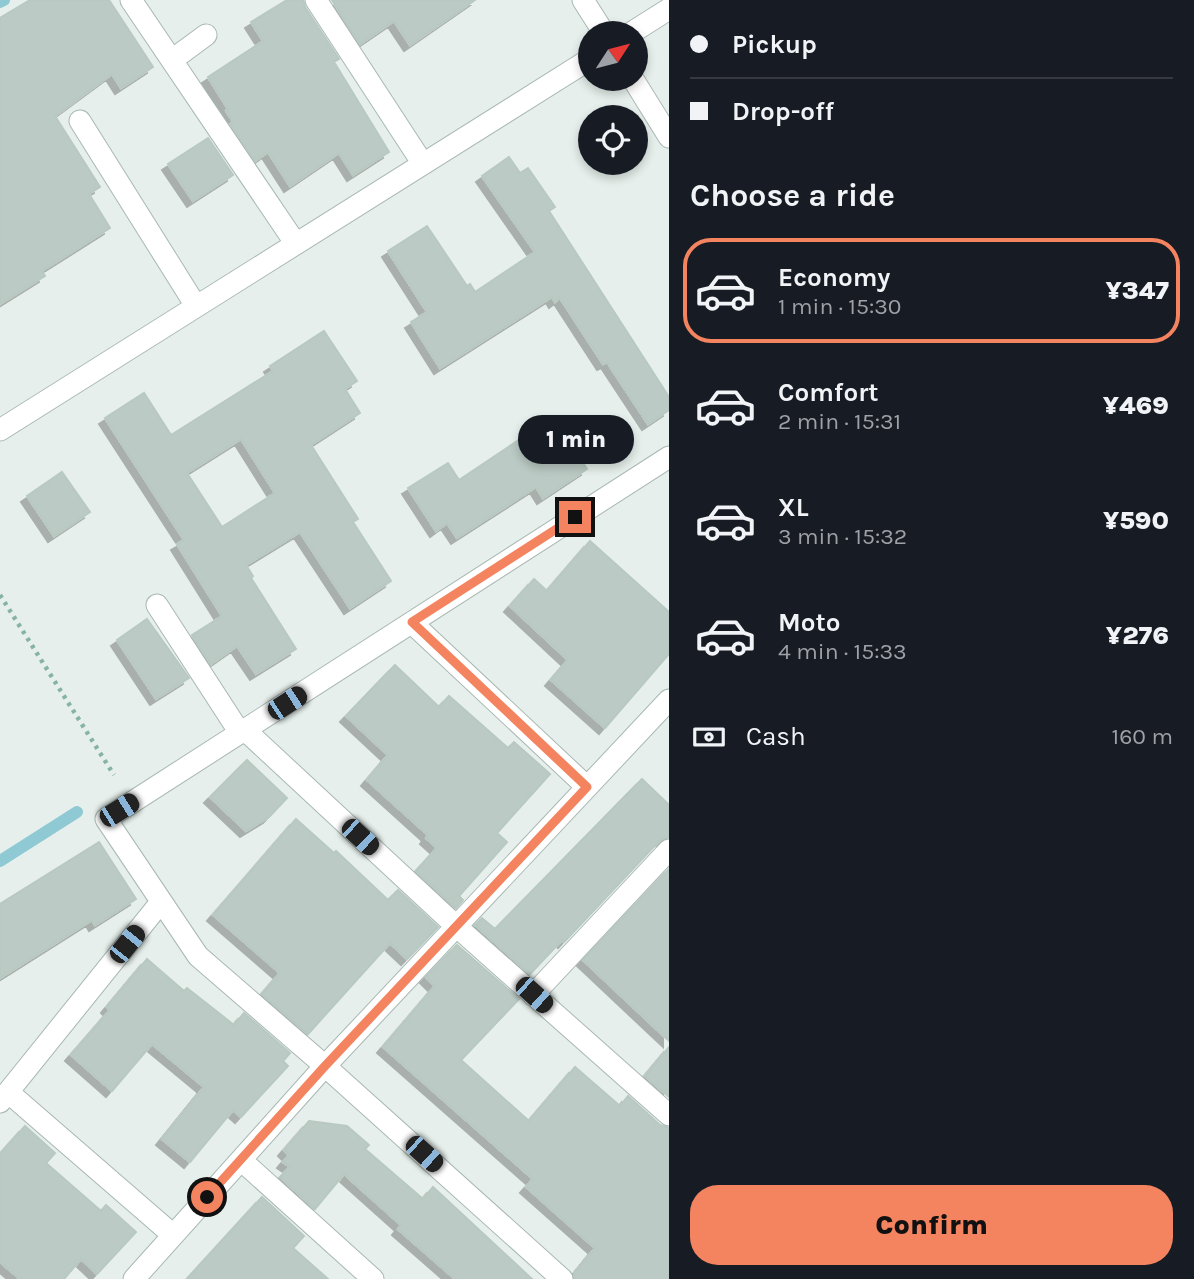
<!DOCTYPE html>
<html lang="en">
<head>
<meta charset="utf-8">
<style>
	:root { --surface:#171b24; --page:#20242c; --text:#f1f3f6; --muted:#9ea1a6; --line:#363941; --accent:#f4845f }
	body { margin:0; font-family:Karla,sans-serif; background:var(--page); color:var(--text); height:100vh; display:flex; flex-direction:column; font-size:26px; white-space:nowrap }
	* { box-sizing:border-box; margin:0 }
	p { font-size:23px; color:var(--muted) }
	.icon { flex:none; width:38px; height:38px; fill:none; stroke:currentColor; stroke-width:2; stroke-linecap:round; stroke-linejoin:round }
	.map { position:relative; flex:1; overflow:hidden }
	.side { display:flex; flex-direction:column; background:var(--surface); width:525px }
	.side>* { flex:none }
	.top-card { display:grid; align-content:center; height:154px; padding:0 21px; background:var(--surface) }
	.needle { width:46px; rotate:54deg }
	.tools { position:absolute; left:578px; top:21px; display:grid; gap:14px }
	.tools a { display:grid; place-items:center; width:70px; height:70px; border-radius:50%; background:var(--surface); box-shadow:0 4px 10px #0003; font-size:35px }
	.end { position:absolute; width:32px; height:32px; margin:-16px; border:9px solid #f4845f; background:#111; box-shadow:0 0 0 4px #111 }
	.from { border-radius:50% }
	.bubble { position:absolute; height:49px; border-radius:24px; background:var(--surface); box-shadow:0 4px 10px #0003; font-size:23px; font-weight:800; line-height:49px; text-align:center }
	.car { position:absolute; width:21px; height:42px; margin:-21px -10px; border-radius:9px; box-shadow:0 0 5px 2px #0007; background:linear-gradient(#222 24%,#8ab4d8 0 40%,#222 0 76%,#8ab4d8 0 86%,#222 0) }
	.top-card b { display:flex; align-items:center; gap:24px; height:66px; font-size:26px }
	.top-card b+b { border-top:2px solid var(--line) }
	.top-card i { width:18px; height:18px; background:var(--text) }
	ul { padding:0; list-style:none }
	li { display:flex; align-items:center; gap:21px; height:105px; margin:0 14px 10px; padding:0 7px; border:4px solid transparent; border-radius:28px }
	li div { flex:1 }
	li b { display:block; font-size:26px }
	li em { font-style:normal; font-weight:800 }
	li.active { border-color:var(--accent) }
	li>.icon { width:63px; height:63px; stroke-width:1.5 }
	h2 { padding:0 21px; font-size:32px; line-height:84px }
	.pay { display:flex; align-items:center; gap:18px; height:77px; padding:0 21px; font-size:26px }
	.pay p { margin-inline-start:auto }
	.primary-button { display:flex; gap:14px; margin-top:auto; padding:14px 21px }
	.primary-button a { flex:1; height:80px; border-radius:28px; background:var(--accent); color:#111; font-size:28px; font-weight:800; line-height:80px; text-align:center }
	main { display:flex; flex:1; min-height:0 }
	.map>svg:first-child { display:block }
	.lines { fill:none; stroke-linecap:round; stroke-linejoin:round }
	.stream { stroke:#8ec9d4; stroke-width:12 }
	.building { fill:#bbcac4; stroke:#b8c9c2; stroke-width:2; fill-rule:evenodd; filter:url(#shadow) }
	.minor-casing { stroke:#a8b8b2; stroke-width:23 }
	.path { stroke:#86b3a5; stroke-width:4.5; stroke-dasharray:3.5 5; stroke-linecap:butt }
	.minor { stroke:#fff; stroke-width:21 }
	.route { stroke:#f4845f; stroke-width:9 }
</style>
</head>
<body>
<main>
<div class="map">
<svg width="669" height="1279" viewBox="0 0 669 1279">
	<defs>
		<filter id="shadow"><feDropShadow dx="-6" dy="6" stdDeviation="0" flood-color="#0004"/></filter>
	</defs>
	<rect width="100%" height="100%" fill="#e6efeb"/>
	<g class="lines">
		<path class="stream" d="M 0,2 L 4,0
			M 0,861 L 77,812"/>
	</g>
	<path class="building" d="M 30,0 L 109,0 L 153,67 L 121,88 L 112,74 L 55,116 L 100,187 L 89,194 L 110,228 L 42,271 L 45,276 L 0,304 L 0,18 Z
		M 287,0 L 303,0 L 305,7 L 339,59 L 334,62 L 389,152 L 353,175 L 339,153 L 290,186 L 268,152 L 255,161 L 230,124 L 233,122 L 226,111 L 228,109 L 208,77 L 263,41 L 251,22 Z
		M 332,0 L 475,0 L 410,45 L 394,21 L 360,44 Z
		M 208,138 L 233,175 L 193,201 L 168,164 Z
		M 509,157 L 520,173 L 528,168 L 555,207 L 549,211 L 669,397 L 669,410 L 648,424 L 607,362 L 603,364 L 560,298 L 555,302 L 552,297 L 440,368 L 411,322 L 427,312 L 388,251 L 427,226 L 467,286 L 470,284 L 475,292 L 535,252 L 482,176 Z
		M 324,331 L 357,381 L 345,389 L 360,413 L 311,445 L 358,519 L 353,522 L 391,581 L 350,608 L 300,532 L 246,565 L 253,576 L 251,578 L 296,649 L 256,674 L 237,646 L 211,664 L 192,635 L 222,616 L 177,544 L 184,540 L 105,418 L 144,393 L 171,435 L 273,371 L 270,366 ZM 241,439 L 275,493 L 222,527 L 187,473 Z
		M 553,417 L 587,469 L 543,498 L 536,487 L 457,538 L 447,523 L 436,531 L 408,488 L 448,463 L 459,480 Z
		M 62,472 L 90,512 L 54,536 L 27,496 Z
		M 590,541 L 669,612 L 669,654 L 605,728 L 551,680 L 568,660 L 510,606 L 534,579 L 547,591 Z
		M 147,619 L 189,678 L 156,699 L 117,640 Z
		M 395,665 L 439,707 L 449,696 L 508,748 L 514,742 L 550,774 L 497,833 L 507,842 L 459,896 L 463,900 L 456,908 L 416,871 L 437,848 L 426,838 L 428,835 L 367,780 L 388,755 L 346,716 Z
		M 247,760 L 287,798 L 269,817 L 246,831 L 210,797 Z
		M 642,779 L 669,805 L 669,837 L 659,841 L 564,942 L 562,940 L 530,974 L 475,925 L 482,918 L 495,929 Z
		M 296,819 L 334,853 L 336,851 L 388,900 L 398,890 L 438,927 L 407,959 L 390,943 L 308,1034 L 262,994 L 280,973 L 213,915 Z
		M 99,842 L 136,899 L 95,925 L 92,920 L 0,978 L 0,904 Z
		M 669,869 L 669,1041 L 583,960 Z
		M 457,945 L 519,999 L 461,1060 L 529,1121 L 575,1067 L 620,1106 L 628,1096 L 660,1125 L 669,1128 L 669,1279 L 575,1279 L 574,1274 L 595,1248 L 526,1187 L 533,1179 L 383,1047 L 435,986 L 426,977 Z
		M 147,959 L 184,991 L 187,988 L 234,1025 L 244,1013 L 290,1053 L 283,1061 L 288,1066 L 241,1117 L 233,1110 L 190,1162 L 162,1139 L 204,1087 L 152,1044 L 112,1091 L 71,1055 L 110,1010 L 107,1007 Z
		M 669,1047 L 669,1097 L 645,1076 Z
		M 309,1121 L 347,1126 L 369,1145 L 365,1149 L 423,1199 L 433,1187 L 532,1279 L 455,1279 L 398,1229 L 401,1225 L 344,1174 L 315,1209 L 280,1177 L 290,1167 L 283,1162 L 289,1155 L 284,1150 Z
		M 25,1126 L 55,1153 L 46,1163 L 101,1211 L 106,1205 L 136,1232 L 97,1274 L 81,1259 L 64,1279 L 20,1279 L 0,1262 L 0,1154 Z
		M 262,1197 L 304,1236 L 293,1248 L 328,1279 L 187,1279 Z"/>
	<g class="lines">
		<defs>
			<path id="minor" d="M 131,0 L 296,244
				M 316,0 L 423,164
				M 583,0 L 604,33
				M 631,33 L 669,9
				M 172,60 L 206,35
				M 633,79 L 669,137
				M 80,121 L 196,306
				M 0,430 L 590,59
				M 157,605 L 240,733
				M 412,623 L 587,787
				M 245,730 L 456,926 L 669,1115
				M 533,995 L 669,850
				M 8,1092 L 173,1235
				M 0,1102 L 161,902
				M 241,1160 L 373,1279
				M 134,1279 L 325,1066 L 669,700
				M 562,1279 L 325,1066 L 198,956 L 106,819 L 669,457"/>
		</defs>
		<use href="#minor" class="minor-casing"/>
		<path class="path" d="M 0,595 L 114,775"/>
		<use href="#minor" class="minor"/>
	</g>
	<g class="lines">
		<path class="route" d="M 207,1197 L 325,1066 L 587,787 L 412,622 L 575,517"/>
	</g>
</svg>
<div class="tools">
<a><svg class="needle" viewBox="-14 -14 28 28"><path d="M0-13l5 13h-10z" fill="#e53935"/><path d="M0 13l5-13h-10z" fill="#9ea1a6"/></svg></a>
<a><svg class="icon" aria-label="locate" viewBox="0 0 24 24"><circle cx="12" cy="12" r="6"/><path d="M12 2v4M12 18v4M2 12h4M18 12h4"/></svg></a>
</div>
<i class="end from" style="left:207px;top:1197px"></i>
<i class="end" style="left:575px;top:517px"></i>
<div class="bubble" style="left:518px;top:415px;width:116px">1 min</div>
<i class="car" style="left:287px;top:703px;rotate:57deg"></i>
<i class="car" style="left:119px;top:810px;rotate:58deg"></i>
<i class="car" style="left:360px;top:837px;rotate:133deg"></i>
<i class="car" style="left:127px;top:944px;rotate:39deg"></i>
<i class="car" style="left:534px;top:995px;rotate:132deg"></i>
<i class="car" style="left:424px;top:1154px;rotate:132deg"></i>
</div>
<section class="side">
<div class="top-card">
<b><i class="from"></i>Pickup</b>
<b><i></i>Drop-off</b>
</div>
<h2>Choose a ride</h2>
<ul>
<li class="active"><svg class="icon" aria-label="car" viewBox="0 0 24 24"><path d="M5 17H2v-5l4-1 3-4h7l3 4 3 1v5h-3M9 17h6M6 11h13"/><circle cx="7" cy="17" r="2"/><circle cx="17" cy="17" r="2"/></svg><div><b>Economy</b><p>1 min · 15:30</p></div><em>¥347</em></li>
<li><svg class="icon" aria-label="car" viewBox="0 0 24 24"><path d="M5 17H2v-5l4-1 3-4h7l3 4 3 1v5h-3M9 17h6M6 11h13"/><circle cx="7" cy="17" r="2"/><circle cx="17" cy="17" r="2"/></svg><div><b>Comfort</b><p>2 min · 15:31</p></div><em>¥469</em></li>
<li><svg class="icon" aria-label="car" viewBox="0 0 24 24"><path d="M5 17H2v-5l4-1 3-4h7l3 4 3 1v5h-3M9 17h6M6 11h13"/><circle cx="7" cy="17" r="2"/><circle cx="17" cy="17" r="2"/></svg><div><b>XL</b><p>3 min · 15:32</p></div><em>¥590</em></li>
<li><svg class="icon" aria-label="car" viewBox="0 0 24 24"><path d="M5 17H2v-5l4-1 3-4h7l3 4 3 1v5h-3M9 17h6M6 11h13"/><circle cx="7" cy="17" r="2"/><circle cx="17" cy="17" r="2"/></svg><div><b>Moto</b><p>4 min · 15:33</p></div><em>¥276</em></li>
</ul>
<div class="pay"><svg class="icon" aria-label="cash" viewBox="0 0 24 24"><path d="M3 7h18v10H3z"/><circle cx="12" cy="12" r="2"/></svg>Cash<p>160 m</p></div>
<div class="primary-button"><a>Confirm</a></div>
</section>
</main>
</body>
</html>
